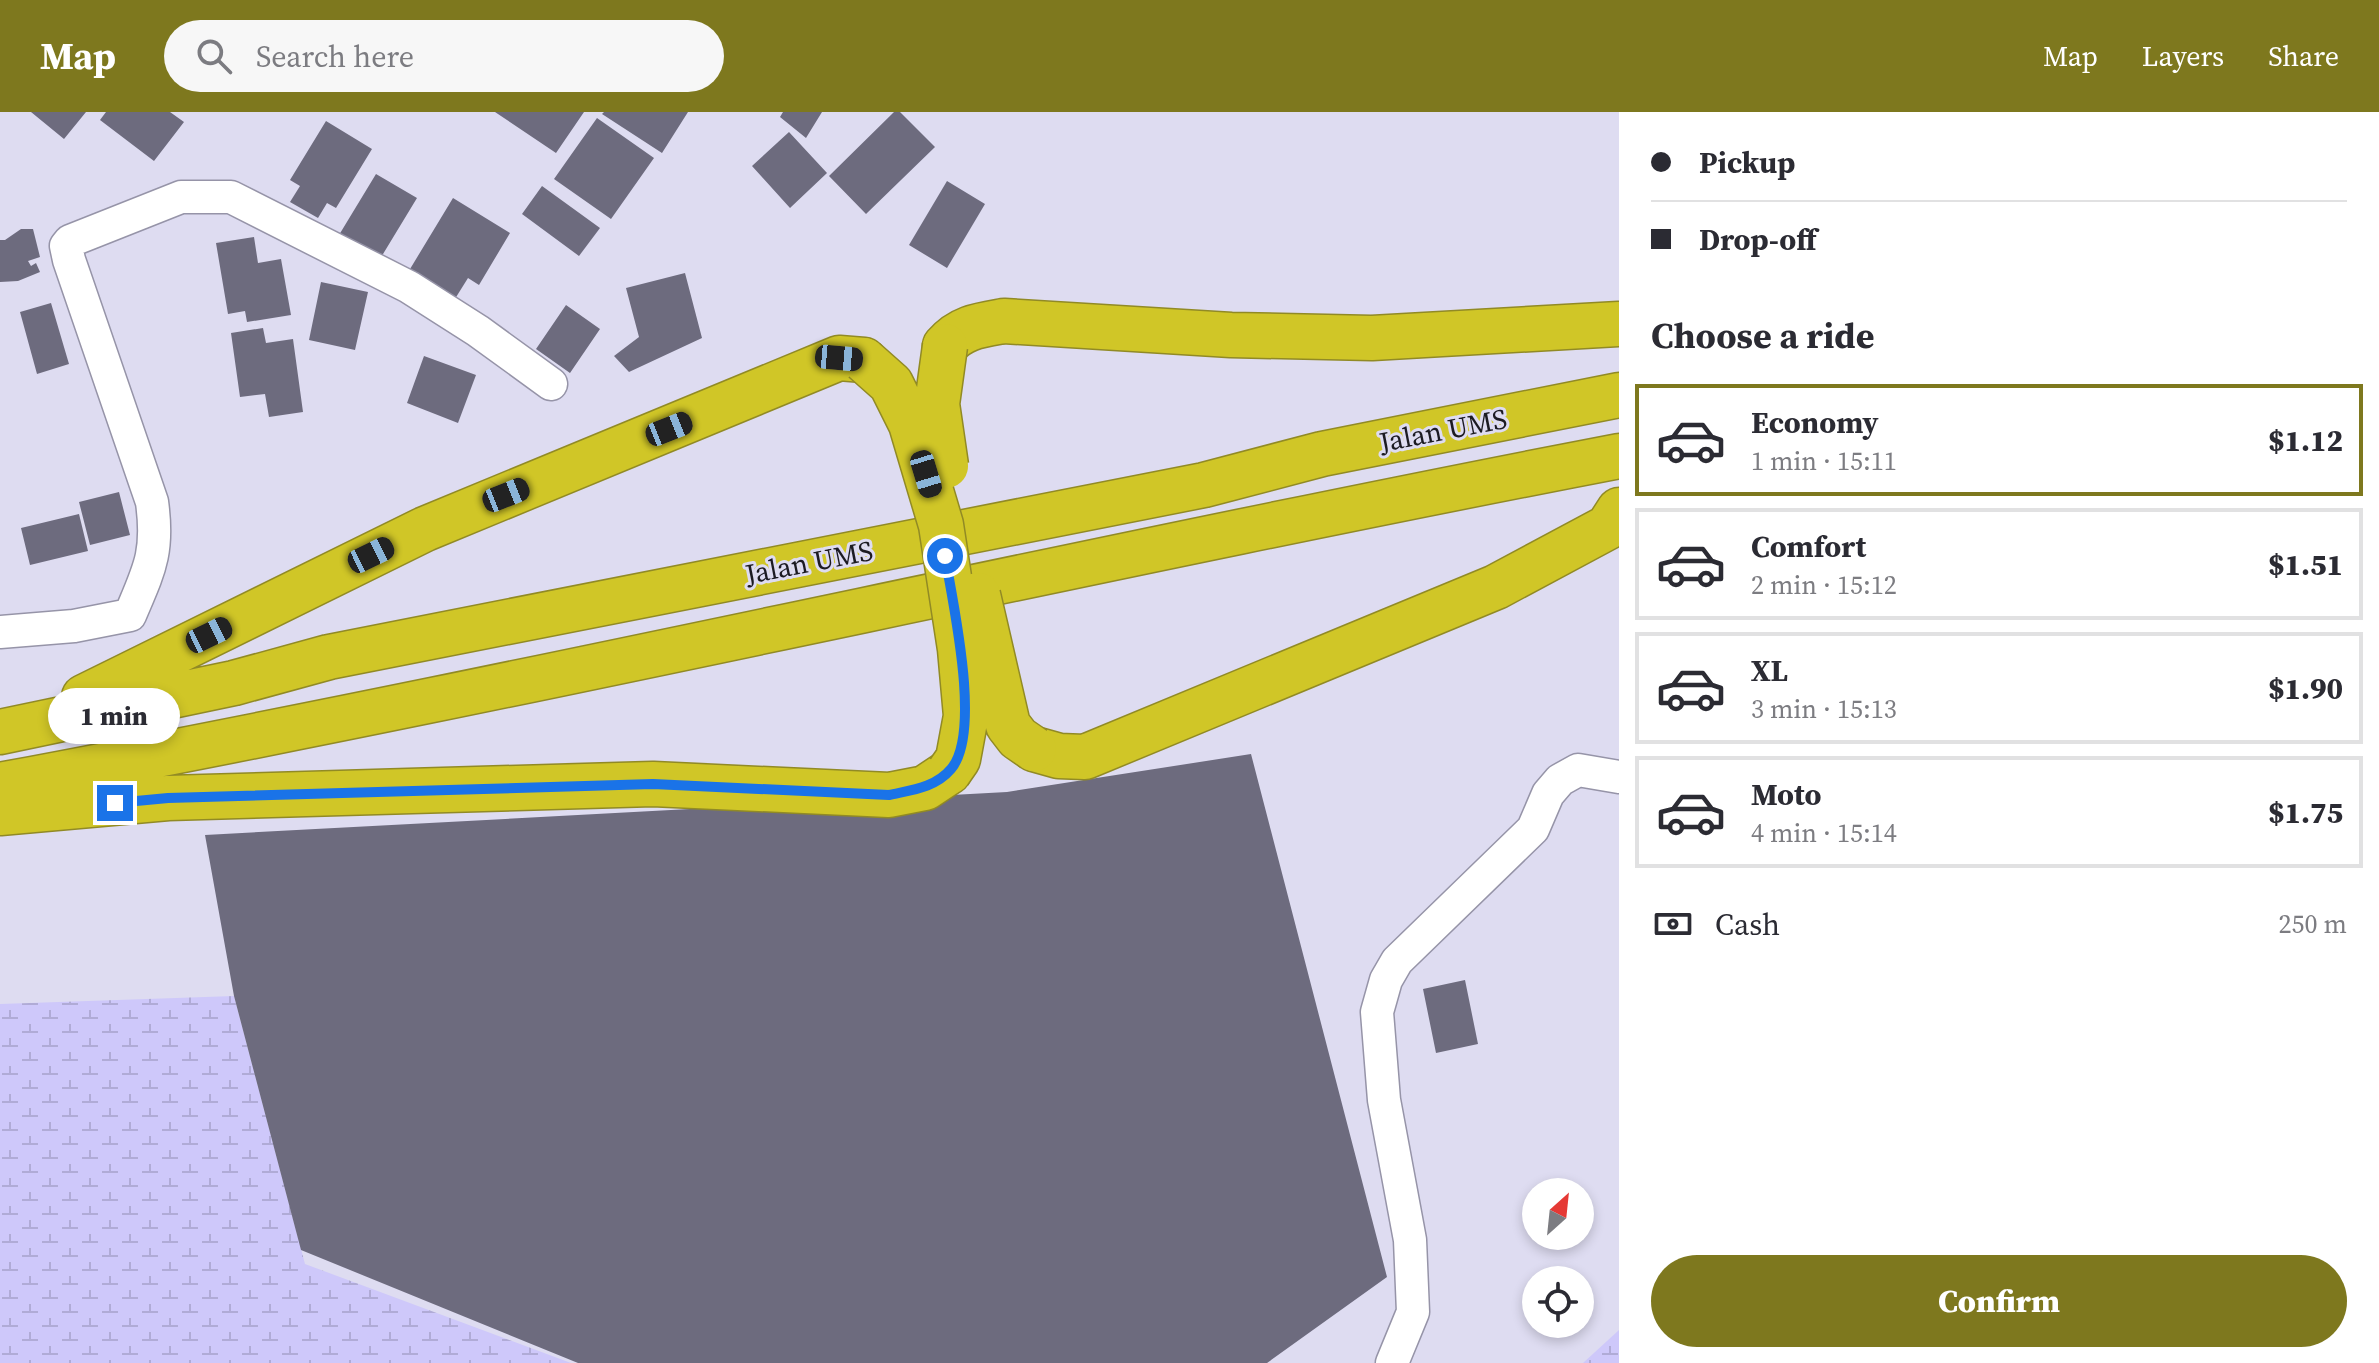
<!DOCTYPE html>
<html lang="en">
<head>
<meta charset="utf-8">
<style>
	:root { --surface:#fff; --page:#f7f7f7; --text:#2b2b33; --muted:#7c7c81; --line:#e1e1e2; --accent:#7e781e }
	body { margin:0; font-family:"Source Serif 4",serif; background:var(--page); color:var(--text); height:100vh; display:flex; flex-direction:column; font-size:30px; white-space:nowrap }
	* { box-sizing:border-box; margin:0 }
	p { font-size:26px; color:var(--muted) }
	.icon { flex:none; width:44px; height:44px; fill:none; stroke:currentColor; stroke-width:2; stroke-linecap:round; stroke-linejoin:round }
	.map { position:relative; flex:1; overflow:hidden }
	.drawer { display:flex; flex-direction:column; background:var(--surface); width:760px }
	.drawer>* { flex:none }
	.top-card { display:grid; align-content:center; height:176px; padding:0 32px; background:var(--surface) }
	.needle { width:52px; rotate:27deg }
	.tools { position:absolute; left:1522px; top:1066px; display:grid; gap:16px }
	.tools a { display:grid; place-items:center; width:72px; height:72px; border-radius:50%; background:var(--surface); box-shadow:0 4px 12px #0003; font-size:40px }
	.end { position:absolute; width:36px; height:36px; margin:-18px; border:10px solid #1a73e8; background:#fff; box-shadow:0 0 0 4px #fff }
	.from { border-radius:50% }
	.bubble { position:absolute; height:56px; border-radius:28px; background:var(--surface); box-shadow:0 4px 12px #0003; font-size:26px; font-weight:800; line-height:56px; text-align:center }
	.car { position:absolute; width:24px; height:48px; margin:-24px -12px; border-radius:10px; box-shadow:0 0 6px 2px #0007; background:linear-gradient(#222 24%,#8ab4d8 0 40%,#222 0 76%,#8ab4d8 0 86%,#222 0) }
	.top-card b { display:flex; align-items:center; gap:28px; height:76px; font-size:30px }
	.top-card b+b { border-top:2px solid var(--line) }
	.top-card i { width:20px; height:20px; background:var(--text) }
	ul { padding:0; list-style:none }
	li { display:flex; align-items:center; gap:24px; height:112px; margin:0 16px 12px; padding:0 16px; border:4px solid var(--line); border-radius:0px }
	li div { flex:1 }
	li b { display:block; font-size:30px }
	li em { font-style:normal; font-weight:800 }
	li.current { border-color:var(--accent) }
	li>.icon { width:72px; height:72px; stroke-width:1.5 }
	h2 { padding:0 32px; font-size:36px; line-height:96px }
	.pay { display:flex; align-items:center; gap:20px; height:88px; padding:0 32px; font-size:30px }
	.pay p { margin-inline-start:auto }
	.primary-button { display:flex; gap:16px; margin-top:auto; padding:16px 32px }
	.primary-button a { flex:1; height:92px; border-radius:48px; background:var(--accent); color:#fff; font-size:32px; font-weight:800; line-height:92px; text-align:center }
	header { display:flex; align-items:center; gap:48px; box-sizing:border-box; height:112px; padding:0 40px; background:var(--accent); color:#fff }
	header strong { font-size:38px }
	nav { display:flex; gap:44px; margin-inline-start:auto; font-size:28px }
	.search { width:560px; height:72px; background:var(--page); display:flex; align-items:center; gap:20px; box-sizing:border-box; padding:0 28px; border-radius:44px; color:var(--muted); font-size:30px }
	main { display:flex; flex:1; min-height:0 }
	.map>svg:first-child { display:block }
	.wetland { fill:url(#wetland-marsh) }
	.building { fill:#6d6b7e }
	.lines { fill:none; stroke-linecap:round; stroke-linejoin:round }
	.street-casing { stroke:#9694a8; stroke-width:35 }
	.highway-casing { stroke:#918a25; stroke-width:47 }
	.street { stroke:#fff; stroke-width:32 }
	.highway { stroke:#d0c627; stroke-width:44 }
	.highway-bridge-casing { stroke:#918a25; stroke-width:47; stroke-linecap:butt }
	.highway-bridge { stroke:#d0c627; stroke-width:44 }
	.route { stroke:#1a73e8; stroke-width:10 }
	.labels { text-anchor:middle; stroke-width:6; stroke-linejoin:round; paint-order:stroke }
	.street-label { font-size:28px; fill:#1c1b22; stroke:#dedcf1 }
</style>
</head>
<body>
<header>
<strong>Map</strong>
<div class="search"><svg class="icon" aria-label="search" viewBox="0 0 24 24"><circle cx="10" cy="10" r="6"/><path d="M15 15l6 6"/></svg>Search here</div>
<nav><a>Map</a><a>Layers</a><a>Share</a></nav>
</header>
<main>
<div class="map">
<svg width="1619" height="1251" viewBox="0 0 1619 1251">
	<defs>
		<pattern id="wetland-marsh" width="20" height="14" patternUnits="userSpaceOnUse" patternTransform="scale(2)"><rect width="20" height="14" fill="#cec8fa"/><path d="M1 5h8M5 5V1M11 12h8M15 12V8" fill="none" stroke="#b0abd6"/></pattern>
	</defs>
	<rect width="100%" height="100%" fill="#dedcf1"/>
	<path class="wetland" d="M 234,884 L 305,1152 L 571,1251 L 0,1251 L 0,892 Z
		M 1619,1218 L 1619,1251 L 1583,1251 Z"/>
	<path class="building" d="M 31,0 L 86,0 L 64,27 Z
		M 106,0 L 170,0 L 184,10 L 154,49 L 100,8 Z
		M 495,0 L 584,0 L 556,41 Z
		M 604,0 L 688,0 L 662,41 L 602,2 Z
		M 783,0 L 822,0 L 806,26 L 780,5 Z
		M 894,0 L 900,0 L 935,35 L 866,102 L 829,64 Z
		M 597,6 L 654,46 L 611,107 L 554,67 Z
		M 326,9 L 372,37 L 336,96 L 327,91 L 318,106 L 290,90 L 300,74 L 290,68 Z
		M 789,20 L 827,61 L 790,96 L 752,54 Z
		M 376,62 L 417,86 L 380,147 L 339,123 Z
		M 947,69 L 985,92 L 947,156 L 909,133 Z
		M 542,74 L 600,116 L 579,144 L 522,102 Z
		M 453,86 L 510,121 L 479,173 L 468,166 L 453,190 L 407,162 Z
		M 21,117 L 33,117 L 40,145 L 28,149 L 31,154 L 36,151 L 40,160 L 18,169 L 0,170 L 0,128 L 5,128 Z
		M 254,125 L 258,151 L 281,147 L 291,203 L 247,210 L 245,199 L 228,202 L 216,131 Z
		M 685,161 L 702,226 L 629,260 L 614,244 L 639,225 L 626,176 Z
		M 321,170 L 368,180 L 355,238 L 309,228 Z
		M 51,191 L 69,252 L 37,262 L 20,200 Z
		M 566,193 L 600,217 L 570,261 L 536,237 Z
		M 263,216 L 266,231 L 293,227 L 303,300 L 269,305 L 265,282 L 240,285 L 231,221 Z
		M 424,244 L 476,263 L 458,311 L 407,291 Z
		M 119,380 L 130,423 L 90,433 L 79,390 Z
		M 79,402 L 88,439 L 30,453 L 21,416 Z
		M 1251,642 L 1387,1165 L 1267,1251 L 578,1251 L 301,1138 L 234,884 L 205,723 L 1007,680 Z
		M 1465,868 L 1478,932 L 1436,941 L 1423,877 Z"/>
	<g class="lines">
		<defs>
			<path id="street" d="M 0,520 L 74,514 L 130,503 C 149,458 159,441 152,390 L 69,148 L 66,134 L 70,129 L 181,85 L 231,85 L 409,175 L 478,219 L 551,272
				M 1392,1251 L 1413,1200 L 1410,1128 L 1384,988 L 1377,900 L 1386,868 L 1397,849 L 1533,717 L 1548,682 L 1560,668 L 1578,658 L 1619,665"/>
			<path id="highway" d="M 945,234 C 961,215 981,213 1004,209 L 1231,223 L 1372,226 L 1619,212
				M 84,585 L 425,417 L 839,246 L 864,248
				M 0,620 L 234,571 L 329,545 L 1204,373 L 1322,342 L 1619,283
				M 1034,637 L 1059,644 L 1085,645 L 1496,475 L 1608,415 L 1619,398
				M 0,673 C 541,572 1078,448 1619,344
				M 0,701 L 168,686 L 653,672 L 889,683 L 925,676 L 949,660"/>
		</defs>
		<use href="#street" class="street-casing"/>
		<use href="#highway" class="highway-casing"/>
		<use href="#street" class="street"/>
		<use href="#highway" class="highway"/>
		<defs>
			<path id="highway-bridge" d="M 945,234 L 937,292 L 946,354
				M 864,248 L 891,272 L 911,312 L 941,413 L 960,537 L 966,604 L 958,647 L 949,660
				M 978,483 L 1008,613 L 1018,626 L 1034,637"/>
		</defs>
		<use href="#highway-bridge" class="highway-bridge-casing"/>
		<use href="#highway-bridge" class="highway-bridge"/>
	</g>
	<g class="lines">
		<path class="route" d="M 115,691 L 168,686 L 653,672 L 889,683 C 911,678 935,676 951,657 C 982,621 953,492 945,444"/>
	</g>
	<g class="labels">
		<g class="street-label">
			<text transform="translate(1443 318) rotate(-11)" y="10">Jalan UMS</text>
			<text transform="translate(809 450) rotate(-11)" y="10">Jalan UMS</text>
		</g>
	</g>
</svg>
<div class="tools">
<a><svg class="needle" viewBox="-14 -14 28 28"><path d="M0-13l5 13h-10z" fill="#e53935"/><path d="M0 13l5-13h-10z" fill="#7c7c81"/></svg></a>
<a><svg class="icon" aria-label="locate" viewBox="0 0 24 24"><circle cx="12" cy="12" r="6"/><path d="M12 2v4M12 18v4M2 12h4M18 12h4"/></svg></a>
</div>
<i class="end from" style="left:945px;top:444px"></i>
<i class="end" style="left:115px;top:691px"></i>
<div class="bubble" style="left:48px;top:576px;width:132px">1 min</div>
<i class="car" style="left:839px;top:246px;rotate:95deg"></i>
<i class="car" style="left:669px;top:317px;rotate:68deg"></i>
<i class="car" style="left:926px;top:362px;rotate:163deg"></i>
<i class="car" style="left:506px;top:383px;rotate:68deg"></i>
<i class="car" style="left:371px;top:443px;rotate:64deg"></i>
<i class="car" style="left:209px;top:523px;rotate:64deg"></i>
</div>
<section class="drawer">
<div class="top-card">
<b><i class="from"></i>Pickup</b>
<b><i></i>Drop-off</b>
</div>
<h2>Choose a ride</h2>
<ul>
<li class="current"><svg class="icon" aria-label="car" viewBox="0 0 24 24"><path d="M5 17H2v-5l4-1 3-4h7l3 4 3 1v5h-3M9 17h6M6 11h13"/><circle cx="7" cy="17" r="2"/><circle cx="17" cy="17" r="2"/></svg><div><b>Economy</b><p>1 min · 15:11</p></div><em>$1.12</em></li>
<li><svg class="icon" aria-label="car" viewBox="0 0 24 24"><path d="M5 17H2v-5l4-1 3-4h7l3 4 3 1v5h-3M9 17h6M6 11h13"/><circle cx="7" cy="17" r="2"/><circle cx="17" cy="17" r="2"/></svg><div><b>Comfort</b><p>2 min · 15:12</p></div><em>$1.51</em></li>
<li><svg class="icon" aria-label="car" viewBox="0 0 24 24"><path d="M5 17H2v-5l4-1 3-4h7l3 4 3 1v5h-3M9 17h6M6 11h13"/><circle cx="7" cy="17" r="2"/><circle cx="17" cy="17" r="2"/></svg><div><b>XL</b><p>3 min · 15:13</p></div><em>$1.90</em></li>
<li><svg class="icon" aria-label="car" viewBox="0 0 24 24"><path d="M5 17H2v-5l4-1 3-4h7l3 4 3 1v5h-3M9 17h6M6 11h13"/><circle cx="7" cy="17" r="2"/><circle cx="17" cy="17" r="2"/></svg><div><b>Moto</b><p>4 min · 15:14</p></div><em>$1.75</em></li>
</ul>
<div class="pay"><svg class="icon" aria-label="cash" viewBox="0 0 24 24"><path d="M3 7h18v10H3z"/><circle cx="12" cy="12" r="2"/></svg>Cash<p>250 m</p></div>
<div class="primary-button"><a>Confirm</a></div>
</section>
</main>
</body>
</html>
